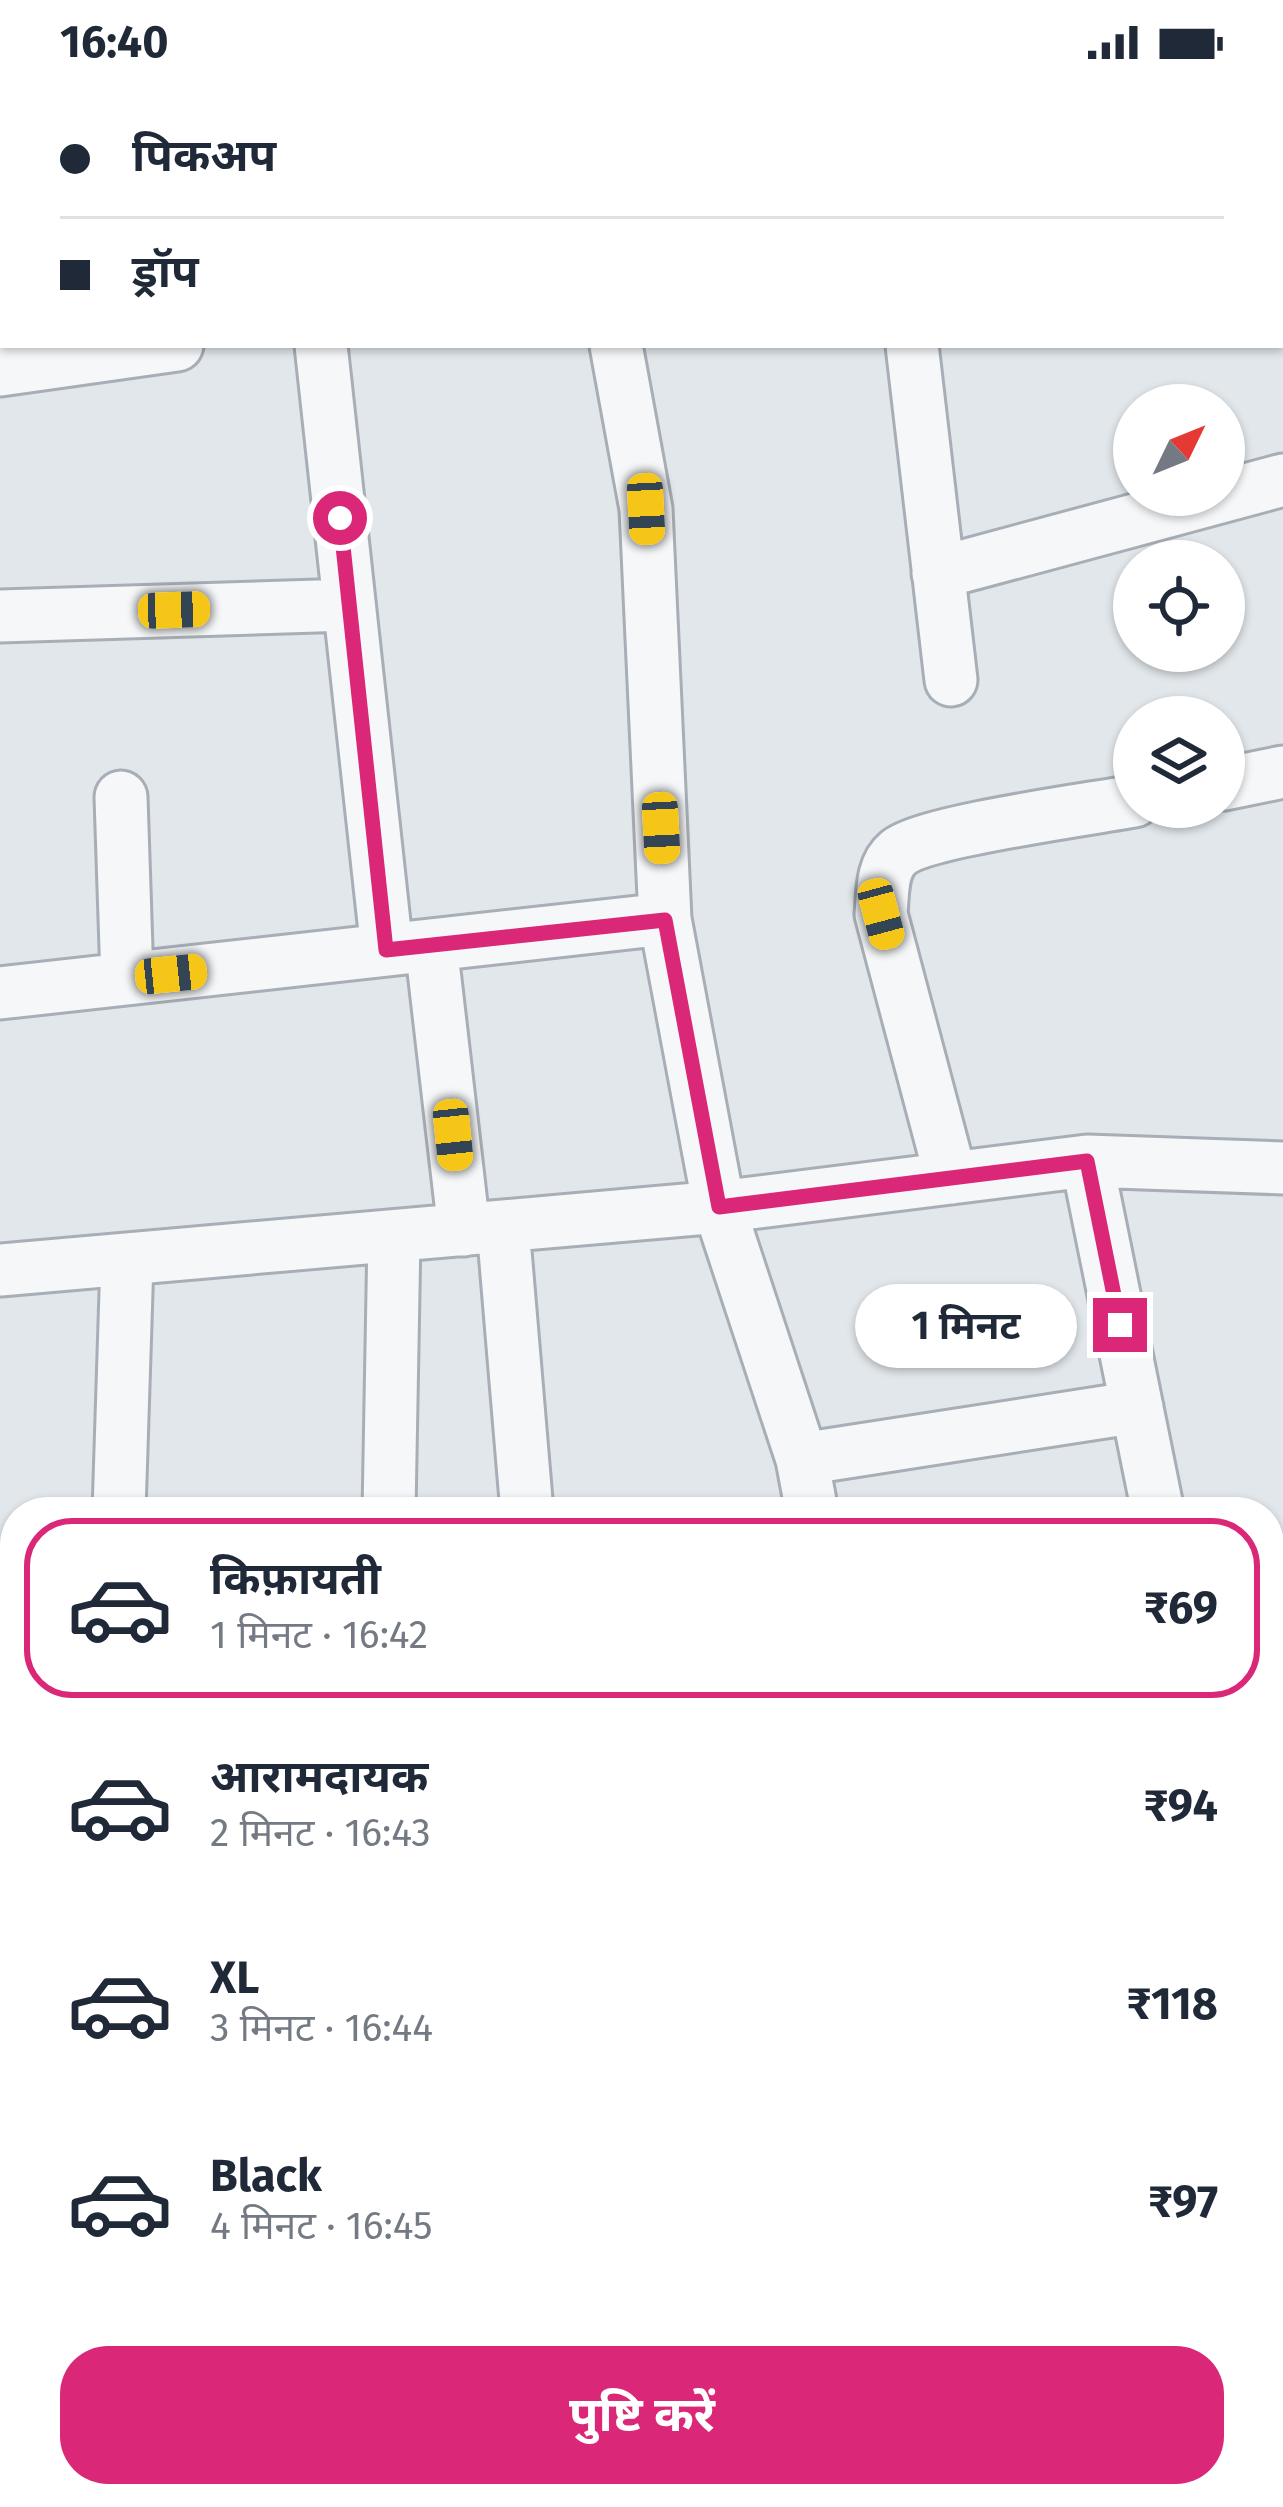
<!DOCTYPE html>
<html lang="hi">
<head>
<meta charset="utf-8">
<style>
	:root { --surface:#fff; --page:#f6f6f7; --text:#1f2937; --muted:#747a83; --line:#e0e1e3; --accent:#db2777 }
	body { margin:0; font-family:"Fira Sans","Noto Sans Devanagari",sans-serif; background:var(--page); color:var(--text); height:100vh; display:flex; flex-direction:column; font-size:45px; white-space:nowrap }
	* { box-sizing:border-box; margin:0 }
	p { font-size:39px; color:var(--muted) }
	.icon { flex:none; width:66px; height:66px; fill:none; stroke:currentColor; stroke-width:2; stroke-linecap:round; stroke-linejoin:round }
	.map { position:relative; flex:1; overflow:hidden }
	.sheet { position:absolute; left:0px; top:1413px; width:1284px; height:1011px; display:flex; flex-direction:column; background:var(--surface); border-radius:48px 48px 0 0; box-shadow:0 3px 9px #0004 }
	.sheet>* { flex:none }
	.hud { position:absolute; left:0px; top:0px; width:1284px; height:264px; box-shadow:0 3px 9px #0004; display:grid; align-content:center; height:264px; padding:0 60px; background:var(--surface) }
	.needle { width:78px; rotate:47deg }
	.buttons { position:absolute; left:1113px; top:300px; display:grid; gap:24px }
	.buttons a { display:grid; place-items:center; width:132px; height:132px; border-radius:50%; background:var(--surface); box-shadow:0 3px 9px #0004; font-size:60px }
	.end { position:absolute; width:54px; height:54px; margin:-27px; border:15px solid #db2777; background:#fff; box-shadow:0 0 0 6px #fff }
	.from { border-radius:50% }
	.bubble { position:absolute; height:84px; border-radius:42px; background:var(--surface); box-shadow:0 3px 9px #0004; font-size:39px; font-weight:700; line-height:84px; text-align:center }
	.car { position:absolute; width:36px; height:72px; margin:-36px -18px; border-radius:15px; box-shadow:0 0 9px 3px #0007; background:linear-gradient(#f5c518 24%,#345 0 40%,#f5c518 0 76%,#345 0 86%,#f5c518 0) }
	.hud b { display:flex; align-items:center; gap:42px; height:114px; font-size:45px }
	.hud b+b { border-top:3px solid var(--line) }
	.hud i { width:30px; height:30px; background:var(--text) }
	ul { padding:21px 0 0; list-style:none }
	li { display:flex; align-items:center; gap:36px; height:180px; margin:0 24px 18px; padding:0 36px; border:6px solid transparent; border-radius:48px }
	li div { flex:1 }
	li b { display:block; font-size:45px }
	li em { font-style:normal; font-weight:700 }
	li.on { border-color:var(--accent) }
	li>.icon { width:108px; height:108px; stroke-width:1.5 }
	.cta { display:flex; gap:24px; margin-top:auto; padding:24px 60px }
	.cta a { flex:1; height:138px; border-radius:48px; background:var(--accent); color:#fff; font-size:48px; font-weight:700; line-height:138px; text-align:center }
	.status { display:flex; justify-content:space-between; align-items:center; height:84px; padding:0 60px; background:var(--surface); direction:ltr }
	.status svg { height:33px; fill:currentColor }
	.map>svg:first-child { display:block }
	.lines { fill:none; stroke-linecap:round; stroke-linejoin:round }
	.minor-casing { stroke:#a7aeb6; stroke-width:57 }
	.minor { stroke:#f5f7f9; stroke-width:51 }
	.route { stroke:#db2777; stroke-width:15 }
</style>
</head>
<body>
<div class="status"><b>16:40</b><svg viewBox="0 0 49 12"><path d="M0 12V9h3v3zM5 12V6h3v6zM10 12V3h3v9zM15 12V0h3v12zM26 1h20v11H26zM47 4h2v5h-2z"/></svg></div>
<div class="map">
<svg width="1283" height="2423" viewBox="0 0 1283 2423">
	<rect width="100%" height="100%" fill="#e2e7eb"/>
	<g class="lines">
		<defs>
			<path id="minor" d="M 569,0 L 570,3
				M 1107,0 L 1107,3
				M 1281,61 L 1283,61
				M 321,261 L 387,866
				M 912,261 L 951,596
				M 0,286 L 177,261
				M 938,489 L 1283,396
				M 0,532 L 349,521
				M 1224,700 L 1283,688
				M 121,713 L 127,895
				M 431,861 L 464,1146
				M 0,909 L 665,835
				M 1087,1077 L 1283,1084
				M 951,1094 L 881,830 C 883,809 881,783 898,769 C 924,747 1091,725 1134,717
				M 503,1143 L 527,1428
				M 0,1186 L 719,1123 L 665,835 L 646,425 L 616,261
				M 802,1375 L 1137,1323
				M 119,1428 L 127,1176
				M 389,1428 L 394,1152
				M 812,1428 L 802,1375 L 719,1123 L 1087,1077 L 1158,1428
				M 1269,1700 L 1283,1693
				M 1269,1815 L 1283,1814
				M 1269,1964 L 1283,2031
				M 0,2004 L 15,1996
				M 1269,2149 L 1283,2146
				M 1269,2348 L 1283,2344
				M 1025,2409 L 1028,2423
				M 45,2423 L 48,2409
				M 158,2423 L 495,2411"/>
		</defs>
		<use href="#minor" class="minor-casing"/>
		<use href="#minor" class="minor"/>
	</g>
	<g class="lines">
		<path class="route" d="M 340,434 L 386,866 L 665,836 L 719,1123 L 1087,1077 L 1120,1241"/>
	</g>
</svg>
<div class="buttons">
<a><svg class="needle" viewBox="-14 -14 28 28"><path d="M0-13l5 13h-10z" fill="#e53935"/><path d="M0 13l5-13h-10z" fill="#747a83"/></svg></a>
<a><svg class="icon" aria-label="locate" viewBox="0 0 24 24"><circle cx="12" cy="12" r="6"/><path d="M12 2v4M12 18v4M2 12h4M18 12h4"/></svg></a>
<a><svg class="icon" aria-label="layers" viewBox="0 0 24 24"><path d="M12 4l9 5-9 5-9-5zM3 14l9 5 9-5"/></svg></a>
</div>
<i class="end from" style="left:340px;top:434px"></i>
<i class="end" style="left:1120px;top:1241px"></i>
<div class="bubble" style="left:855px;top:1200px;width:222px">1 मिनट</div>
<i class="car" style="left:646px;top:425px;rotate:177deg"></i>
<i class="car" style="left:174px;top:526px;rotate:88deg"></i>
<i class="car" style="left:661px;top:744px;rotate:177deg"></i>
<i class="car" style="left:881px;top:830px;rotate:165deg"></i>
<i class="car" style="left:171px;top:890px;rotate:84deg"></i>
<i class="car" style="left:453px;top:1051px;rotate:174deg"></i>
<div class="hud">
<b><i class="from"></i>पिकअप</b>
<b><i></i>ड्रॉप</b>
</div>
<section class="sheet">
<ul>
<li class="on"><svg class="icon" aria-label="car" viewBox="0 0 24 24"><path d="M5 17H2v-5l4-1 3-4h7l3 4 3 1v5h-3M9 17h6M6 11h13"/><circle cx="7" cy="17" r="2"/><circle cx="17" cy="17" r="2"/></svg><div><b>किफ़ायती</b><p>1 मिनट · 16:42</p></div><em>₹69</em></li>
<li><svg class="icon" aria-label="car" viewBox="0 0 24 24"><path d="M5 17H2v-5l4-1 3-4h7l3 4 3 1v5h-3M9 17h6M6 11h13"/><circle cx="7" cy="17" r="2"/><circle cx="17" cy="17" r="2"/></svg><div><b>आरामदायक</b><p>2 मिनट · 16:43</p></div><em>₹94</em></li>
<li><svg class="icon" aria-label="car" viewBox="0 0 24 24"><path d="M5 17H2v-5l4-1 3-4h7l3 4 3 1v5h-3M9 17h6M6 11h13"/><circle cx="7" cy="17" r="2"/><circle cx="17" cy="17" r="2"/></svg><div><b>XL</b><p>3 मिनट · 16:44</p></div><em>₹118</em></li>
<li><svg class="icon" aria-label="car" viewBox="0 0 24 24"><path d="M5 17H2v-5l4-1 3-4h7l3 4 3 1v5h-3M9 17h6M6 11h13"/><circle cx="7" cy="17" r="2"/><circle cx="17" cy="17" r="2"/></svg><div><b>Black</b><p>4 मिनट · 16:45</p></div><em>₹97</em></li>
</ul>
<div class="cta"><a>पुष्टि करें</a></div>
</section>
</div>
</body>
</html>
